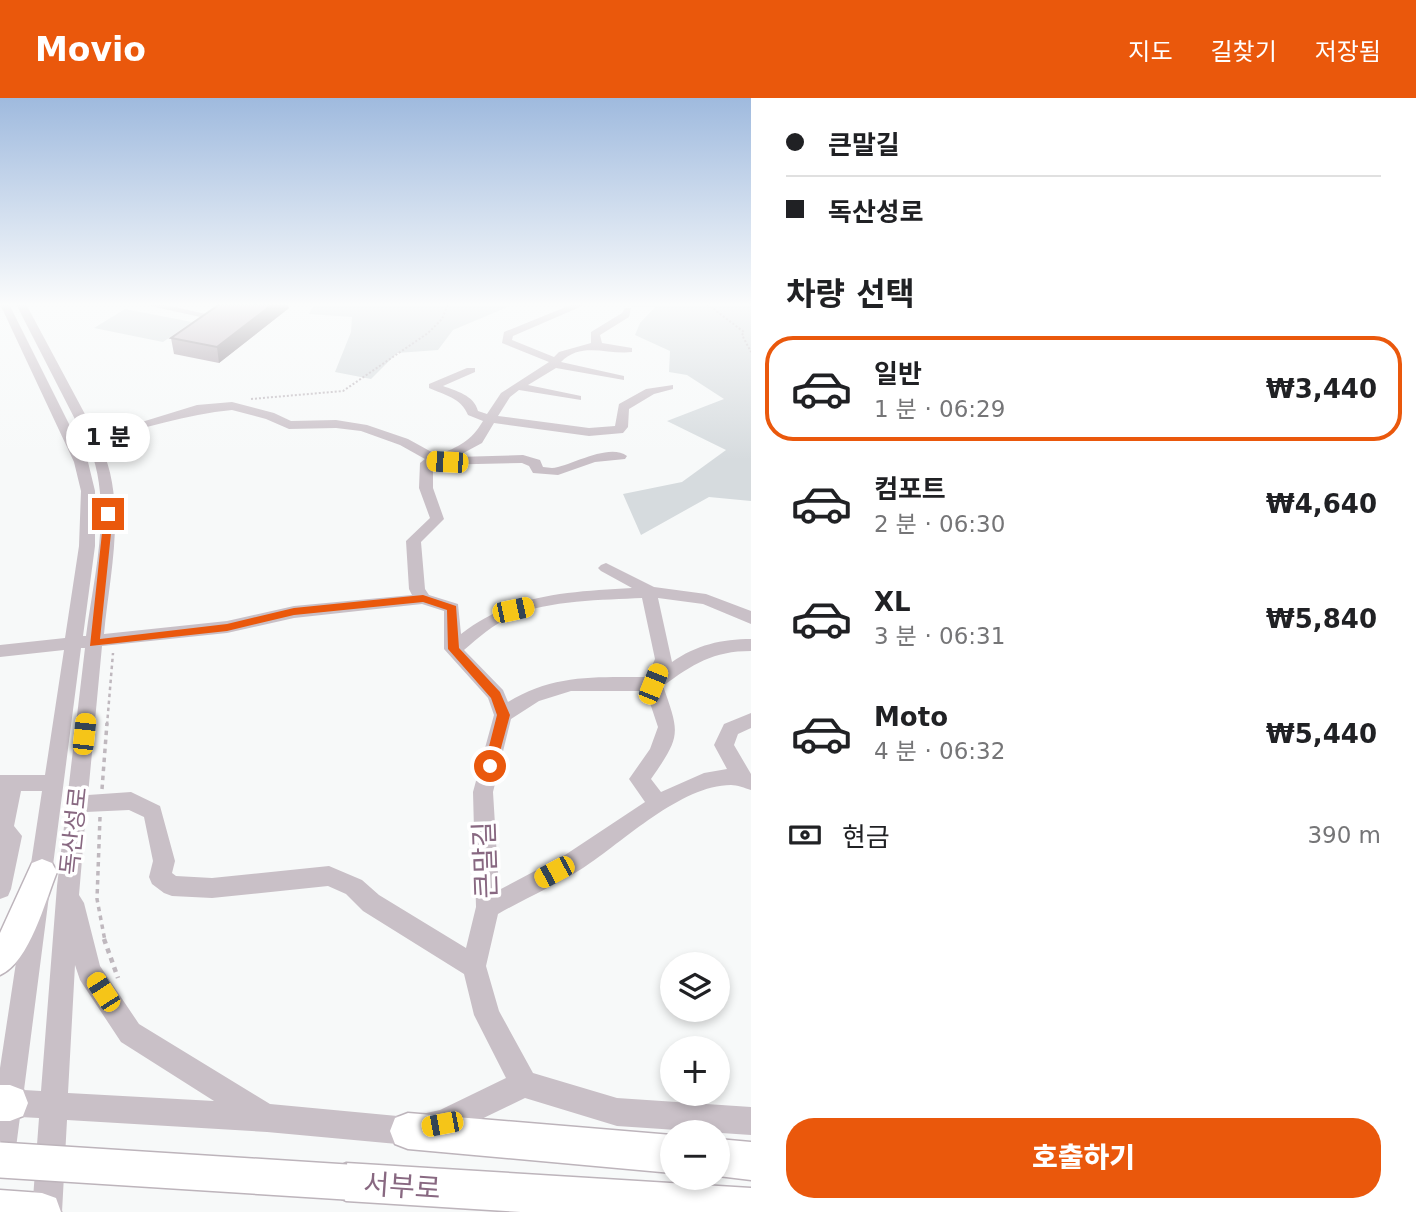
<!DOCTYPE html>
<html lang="ko">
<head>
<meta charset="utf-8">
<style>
	:root { --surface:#fff; --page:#f6f6f6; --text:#202124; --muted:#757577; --line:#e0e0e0; --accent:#ea580c }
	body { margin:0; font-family:"DejaVu Sans","Noto Sans KR",sans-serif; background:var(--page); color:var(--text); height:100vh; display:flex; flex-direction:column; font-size:26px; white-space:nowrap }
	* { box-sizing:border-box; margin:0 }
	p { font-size:23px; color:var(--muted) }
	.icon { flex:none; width:38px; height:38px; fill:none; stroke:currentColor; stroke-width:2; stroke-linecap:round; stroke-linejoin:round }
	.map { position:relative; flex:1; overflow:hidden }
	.details { display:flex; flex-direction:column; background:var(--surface); width:665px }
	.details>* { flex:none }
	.guide { display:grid; align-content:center; height:154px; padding:0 35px; background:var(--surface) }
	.fabs { position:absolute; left:660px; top:854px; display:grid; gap:14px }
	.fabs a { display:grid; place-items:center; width:70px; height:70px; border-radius:50%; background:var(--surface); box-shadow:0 4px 10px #0003; font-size:35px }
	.end { position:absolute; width:32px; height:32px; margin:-16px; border:9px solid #ea580c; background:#fff; box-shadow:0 0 0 4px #fff }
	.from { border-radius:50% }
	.bubble { position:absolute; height:49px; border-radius:24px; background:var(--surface); box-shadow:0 4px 10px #0003; font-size:23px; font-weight:800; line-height:49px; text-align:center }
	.car { position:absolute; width:21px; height:42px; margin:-21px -10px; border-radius:9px; box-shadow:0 0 5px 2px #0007; background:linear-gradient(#f5c518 24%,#345 0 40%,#f5c518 0 76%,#345 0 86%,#f5c518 0) }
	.guide b { display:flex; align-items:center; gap:24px; height:66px; font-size:26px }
	.guide b+b { border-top:2px solid var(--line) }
	.guide i { width:18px; height:18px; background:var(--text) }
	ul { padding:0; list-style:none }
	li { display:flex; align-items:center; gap:21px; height:105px; margin:0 14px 10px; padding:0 21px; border:4px solid transparent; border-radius:28px }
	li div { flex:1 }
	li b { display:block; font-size:26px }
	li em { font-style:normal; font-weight:800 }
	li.current { border-color:var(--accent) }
	li>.icon { width:63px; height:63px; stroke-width:1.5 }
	h2 { padding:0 35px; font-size:32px; line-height:84px }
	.pay { display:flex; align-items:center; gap:18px; height:77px; padding:0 35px; font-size:26px }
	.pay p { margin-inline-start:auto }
	.action { display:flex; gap:14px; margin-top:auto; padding:14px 35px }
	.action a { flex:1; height:80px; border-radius:28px; background:var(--accent); color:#fff; font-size:28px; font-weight:800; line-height:80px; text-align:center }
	header { display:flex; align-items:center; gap:42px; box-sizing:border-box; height:98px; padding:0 35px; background:var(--accent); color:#fff }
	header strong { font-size:33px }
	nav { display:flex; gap:38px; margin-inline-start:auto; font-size:24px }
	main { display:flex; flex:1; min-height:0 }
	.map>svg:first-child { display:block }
	.green { fill:#d6dbde }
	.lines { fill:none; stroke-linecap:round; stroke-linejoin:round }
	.major-casing { stroke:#bdb4bb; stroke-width:3 }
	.path-far3 { stroke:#bfb8be; stroke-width:2; stroke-dasharray:2 2; stroke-linecap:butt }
	.path-far2 { stroke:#bfb8be; stroke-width:2.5; stroke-dasharray:3.5 3.5; stroke-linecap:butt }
	.path-far1 { stroke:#bfb8be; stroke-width:3.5; stroke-dasharray:4.5 4.5; stroke-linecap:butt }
	.path { stroke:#bfb8be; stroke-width:4.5; stroke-dasharray:5 5; stroke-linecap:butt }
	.minor { fill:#c9c0c7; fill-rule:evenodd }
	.major { fill:#fff; fill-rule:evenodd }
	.major-bridge-casing { stroke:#bdb4bb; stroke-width:38; stroke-linecap:butt }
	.major-bridge { stroke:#fff; stroke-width:35 }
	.wall { fill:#a397a1 }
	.shaded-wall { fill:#847b83 }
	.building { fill:#bdb0bb; stroke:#847b83; stroke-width:2 }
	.route { fill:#ea580c }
	.labels { text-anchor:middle; stroke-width:7; stroke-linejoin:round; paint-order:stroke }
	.street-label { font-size:24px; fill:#886881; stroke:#fff }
	.near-street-label { font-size:28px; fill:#886881; stroke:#fff }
</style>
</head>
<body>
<header>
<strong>Movio</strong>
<nav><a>지도</a><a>길찾기</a><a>저장됨</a></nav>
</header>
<main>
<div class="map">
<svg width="751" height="1114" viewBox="0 0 751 1114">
	<rect width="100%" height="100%" fill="#f7f9f9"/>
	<path class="green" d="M 314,206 L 515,206 L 453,232 L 438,252 L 397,255 L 371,281 L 335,274 L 351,234 L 352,219 L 309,216 Z
		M 625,206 L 751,206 L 751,403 L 709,399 L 641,437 L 623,396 L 682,384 L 726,352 L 667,323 L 724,301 L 687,277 L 669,274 L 670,253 L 635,237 L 640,225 L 655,209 L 634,209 Z
		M 125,211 L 192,224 L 163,244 L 94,230 Z"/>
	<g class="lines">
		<defs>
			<path id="major" d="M 42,761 L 52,765 L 57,774 C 45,803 30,864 0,877 L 0,835 L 32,765 Z
				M 0,987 L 10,987 L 23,992 L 28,1005 L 23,1018 L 10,1023 L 0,1023 Z
				M 408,1015 L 672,1037 L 672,1075 L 408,1051 L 395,1046 L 390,1033 L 395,1020 Z
				M 718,1041 L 751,1044 L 751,1082 L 718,1078 Z
				M 346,1065 L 751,1090 L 751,1114 L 521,1114 L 346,1103 L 333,1097 L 327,1084 L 333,1071 Z
				M 0,1092 L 42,1095 L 56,1100 L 61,1114 L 0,1114 Z"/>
		</defs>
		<use href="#major" class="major-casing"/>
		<path class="path-far3" d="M 707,206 L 744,234 L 742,237 L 751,254
			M 251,301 L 343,293 L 428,235 L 442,221 L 448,206"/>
		<path class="path-far2" d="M 107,627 L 113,555"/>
		<path class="path-far1" d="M 102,691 L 107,625
			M 100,719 L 97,801 L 105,843"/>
		<path class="path" d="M 104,841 L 118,880"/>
		<path class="minor" d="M 0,206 L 9,206 L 88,364 L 95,393 L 95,448 L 83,538 L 86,538 C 94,476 115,400 86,342 L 77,339 L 82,335 L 16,206 L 26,206 L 94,333 L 132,327 L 197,307 L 232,304 L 274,315 L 291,323 L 336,322 L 367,327 L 408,341 L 437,357 C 459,349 471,343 483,323 L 468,317 C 461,300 445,297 429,290 L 429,286 L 467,270 L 475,270 L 475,274 L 443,288 C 456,293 474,297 478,313 L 487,316 L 501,295 L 549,264 L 502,245 L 504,234 L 573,206 L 587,206 L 513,238 L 512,242 L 554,259 L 559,254 L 591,245 L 591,234 L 622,215 L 625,210 L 631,210 L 629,219 L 600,237 L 602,245 L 632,250 L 632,254 C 608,257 581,243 561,264 L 624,278 L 624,282 L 556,270 L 528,287 L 581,298 L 581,302 L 519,292 L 510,299 L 498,318 L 589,330 L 615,328 L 619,306 L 646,291 L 673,287 L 673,291 L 654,296 L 629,311 L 628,329 L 623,335 L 589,338 L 494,325 L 482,345 L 456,359 L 523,357 L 540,362 L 543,369 L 552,370 C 571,368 609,344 627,358 L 625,361 L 595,364 L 558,377 L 533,375 L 529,368 L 522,365 L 433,367 L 433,390 L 444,421 L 421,444 L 425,491 L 429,497 L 458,506 L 461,536 C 514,495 568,494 632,490 L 601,473 L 598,470 L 601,467 L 606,465 L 654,489 L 706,496 L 751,513 L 751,526 L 703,506 L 658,500 L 672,564 C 696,547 722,541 751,541 L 751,553 C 713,553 693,566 663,588 C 680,636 681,638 651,681 L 661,694 L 704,675 L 727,671 L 714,647 L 724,626 L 751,615 L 751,630 L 738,636 L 734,647 L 751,676 L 751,692 C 745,690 737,687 731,687 C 681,687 623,744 583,770 C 556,787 526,800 498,816 L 486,868 L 499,913 L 533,975 L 617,1000 L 751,1009 L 751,1037 L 617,1028 L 525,1000 L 442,1040 L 408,1047 L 267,1034 L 67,1022 L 62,1114 L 32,1114 L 39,1020 L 20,1019 L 14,1065 L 10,1075 L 0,1079 L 0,970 L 42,693 L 21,693 L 14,728 L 22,738 L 11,791 L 8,798 L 0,801 L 0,677 L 45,677 L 64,552 L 0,559 L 0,547 L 65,540 L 79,448 L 81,393 L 74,364 ZM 232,312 L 266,321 L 289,331 L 336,330 L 361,333 L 400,347 L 425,361 L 420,365 L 419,390 L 430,420 L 406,443 L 409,491 L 412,497 L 294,508 L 227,523 L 104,536 C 110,472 129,400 97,340 C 143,332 186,316 232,312 ZM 642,500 L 655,561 L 647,579 C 596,579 553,576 508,604 L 503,592 L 464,552 C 479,539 495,525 513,518 C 548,502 604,502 642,500 ZM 422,506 L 444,513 L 444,551 L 488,600 L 494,617 L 473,694 L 476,809 L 466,850 L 379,797 L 362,782 L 329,768 L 212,780 L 176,778 L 172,775 L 175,763 L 160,708 L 131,694 L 88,697 L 102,548 L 227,535 L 294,520 ZM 81,550 L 85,550 L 57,788 L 41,993 L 24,992 ZM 571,593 L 646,593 L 658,629 L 650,651 L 629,681 L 645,704 L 565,757 L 499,792 L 493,694 L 511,621 L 539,603 ZM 129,712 L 144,719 L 153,763 L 149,779 L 152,786 L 164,795 L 172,798 L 212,800 L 328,788 L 346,796 L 363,813 L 464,876 L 474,917 L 506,980 L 440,1012 L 408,1019 L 270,1006 L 139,926 L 100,868 L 84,805 L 79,797 L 86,714 ZM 75,867 L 80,882 L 121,944 L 214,1003 L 68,995 Z
			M 141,206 L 162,206 L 219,219 L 214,222 Z"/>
		<use href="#major" class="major"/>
		<defs>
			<path id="major-bridge" d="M 0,1062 L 346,1084"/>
		</defs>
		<use href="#major-bridge" class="major-bridge-casing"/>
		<use href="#major-bridge" class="major-bridge"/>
	</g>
	<path class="wall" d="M 289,210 L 219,265 L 174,256 L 171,240 Z"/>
	<path class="shaded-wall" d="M 273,206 L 288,206 L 289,210 L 219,265 L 217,249 Z"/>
	<path class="building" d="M 220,206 L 273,206 L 217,249 L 171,240 Z"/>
	<linearGradient id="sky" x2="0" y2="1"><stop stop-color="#9fbade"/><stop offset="0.57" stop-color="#fbfcfc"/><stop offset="1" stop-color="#fbfcfc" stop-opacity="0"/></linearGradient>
	<rect width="751" height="362" fill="url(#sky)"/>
	<path class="route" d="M 108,413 L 113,416 L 100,541 L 227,526 L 294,510 L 423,497 L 456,508 L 459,550 L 500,594 L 510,617 L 495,672 L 490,674 L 484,668 L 497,617 L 491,600 L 448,551 L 447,512 L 423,504 L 294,517 L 227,533 L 90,548 L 104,416 Z"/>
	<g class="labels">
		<g class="street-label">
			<text transform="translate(74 733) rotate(-84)" y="8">독산성로</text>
		</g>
		<g class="near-street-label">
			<text transform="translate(485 762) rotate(-92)" y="10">큰말길</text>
			<text transform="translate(402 1088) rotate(4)" y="10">서부로</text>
		</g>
	</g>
</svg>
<div class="fabs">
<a><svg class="icon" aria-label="layers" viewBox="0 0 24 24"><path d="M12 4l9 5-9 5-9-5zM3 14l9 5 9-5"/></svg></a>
<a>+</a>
<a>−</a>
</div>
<i class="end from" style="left:490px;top:668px"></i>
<i class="end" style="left:108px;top:416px"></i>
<div class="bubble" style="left:66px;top:315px;width:84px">1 분</div>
<i class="car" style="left:447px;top:364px;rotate:273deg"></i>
<i class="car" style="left:513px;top:512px;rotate:78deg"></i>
<i class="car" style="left:653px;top:586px;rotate:22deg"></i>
<i class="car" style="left:84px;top:636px;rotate:6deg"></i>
<i class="car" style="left:554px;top:774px;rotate:242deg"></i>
<i class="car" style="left:103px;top:894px;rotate:327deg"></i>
<i class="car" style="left:442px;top:1026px;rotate:259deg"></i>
</div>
<section class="details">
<div class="guide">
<b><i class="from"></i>큰말길</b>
<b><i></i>독산성로</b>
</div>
<h2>차량 선택</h2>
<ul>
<li class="current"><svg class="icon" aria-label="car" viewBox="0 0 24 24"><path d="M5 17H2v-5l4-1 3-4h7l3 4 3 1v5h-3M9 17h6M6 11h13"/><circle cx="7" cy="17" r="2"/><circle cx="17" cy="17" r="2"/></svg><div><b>일반</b><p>1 분 · 06:29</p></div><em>₩3,440</em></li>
<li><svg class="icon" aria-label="car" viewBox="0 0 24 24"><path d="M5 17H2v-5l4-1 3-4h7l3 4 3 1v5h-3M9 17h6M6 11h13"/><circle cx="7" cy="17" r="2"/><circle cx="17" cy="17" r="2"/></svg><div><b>컴포트</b><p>2 분 · 06:30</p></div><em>₩4,640</em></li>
<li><svg class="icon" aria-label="car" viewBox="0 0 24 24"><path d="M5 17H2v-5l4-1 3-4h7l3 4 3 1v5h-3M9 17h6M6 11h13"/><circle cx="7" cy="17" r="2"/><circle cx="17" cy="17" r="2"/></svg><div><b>XL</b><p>3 분 · 06:31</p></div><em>₩5,840</em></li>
<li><svg class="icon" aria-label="car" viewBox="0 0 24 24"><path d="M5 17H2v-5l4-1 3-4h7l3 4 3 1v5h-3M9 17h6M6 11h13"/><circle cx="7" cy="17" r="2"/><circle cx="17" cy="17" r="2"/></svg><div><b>Moto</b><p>4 분 · 06:32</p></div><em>₩5,440</em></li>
</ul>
<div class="pay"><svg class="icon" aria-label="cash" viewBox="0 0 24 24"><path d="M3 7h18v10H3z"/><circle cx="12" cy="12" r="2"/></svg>현금<p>390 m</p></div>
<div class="action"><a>호출하기</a></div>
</section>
</main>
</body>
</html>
